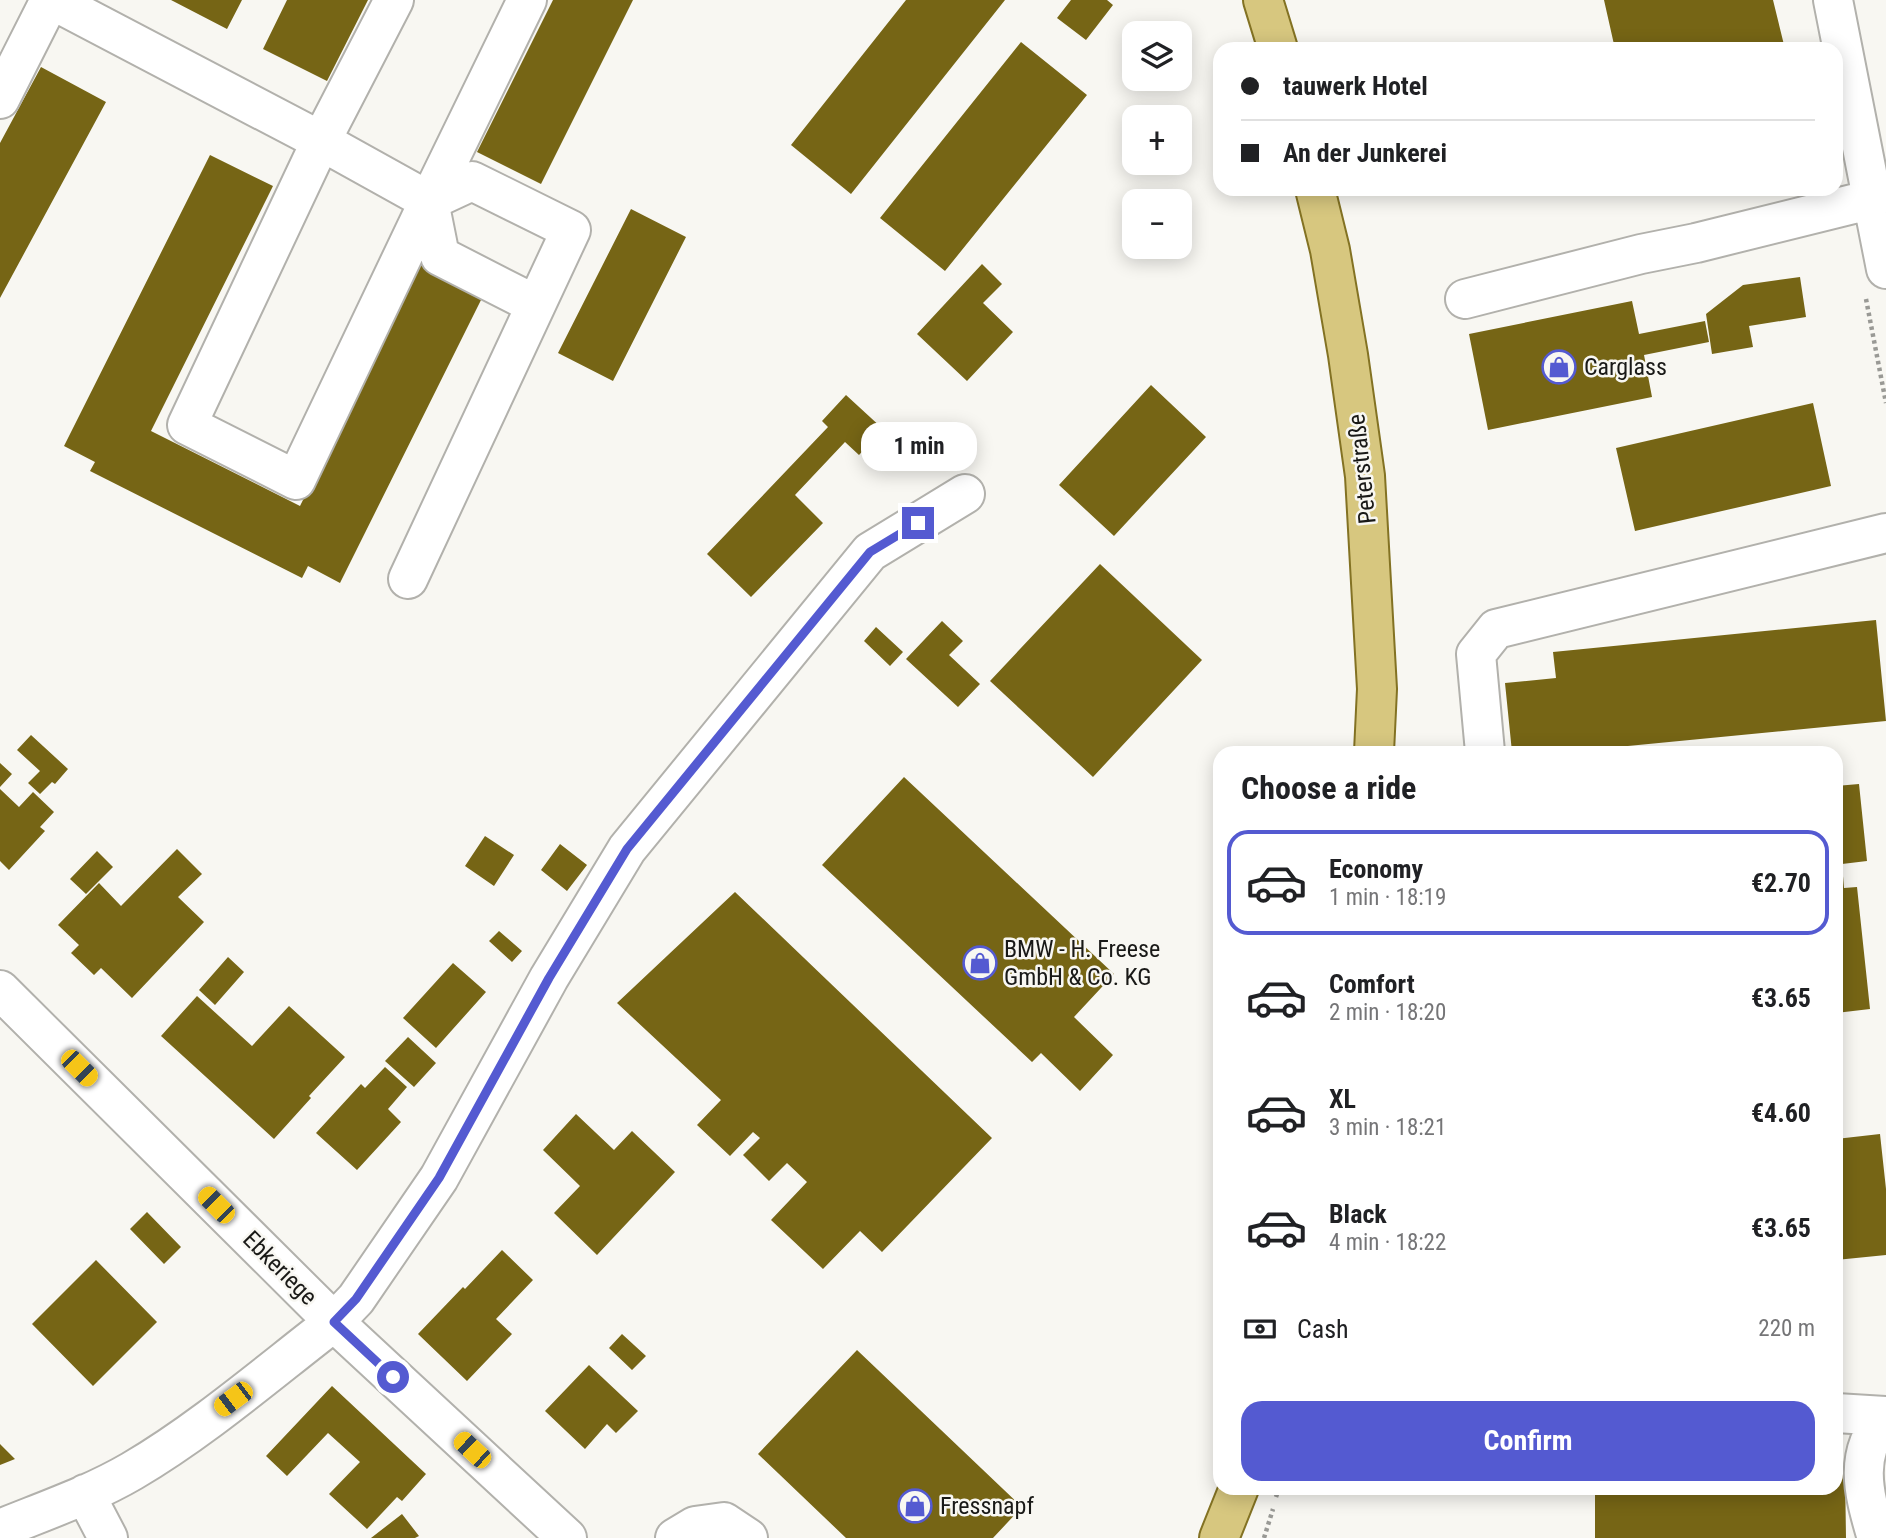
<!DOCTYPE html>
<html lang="en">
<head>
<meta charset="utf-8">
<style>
	:root { --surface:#fff; --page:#f2f2f2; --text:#202124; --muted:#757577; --line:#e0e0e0; --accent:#545ad1 }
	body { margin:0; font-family:"Roboto Condensed",sans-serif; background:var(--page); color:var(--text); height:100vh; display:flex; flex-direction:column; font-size:26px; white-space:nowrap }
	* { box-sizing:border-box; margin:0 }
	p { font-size:23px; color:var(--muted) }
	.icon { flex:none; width:38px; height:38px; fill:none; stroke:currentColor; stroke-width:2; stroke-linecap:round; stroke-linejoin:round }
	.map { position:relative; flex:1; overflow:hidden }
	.panel { position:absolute; left:1213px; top:746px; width:630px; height:749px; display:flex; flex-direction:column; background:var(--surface); border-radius:21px; box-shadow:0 4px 18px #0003 }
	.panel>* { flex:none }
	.banner { position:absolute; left:1213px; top:42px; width:630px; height:154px; border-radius:21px; box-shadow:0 4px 18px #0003; display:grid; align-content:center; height:154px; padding:0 28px; background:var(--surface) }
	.buttons { position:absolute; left:1122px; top:21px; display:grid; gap:14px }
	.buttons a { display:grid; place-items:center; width:70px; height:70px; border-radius:14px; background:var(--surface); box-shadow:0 4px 18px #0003; font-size:35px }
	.end { position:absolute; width:32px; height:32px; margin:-16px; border:9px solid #545ad1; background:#fff; box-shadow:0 0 0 4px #fff }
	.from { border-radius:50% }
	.bubble { position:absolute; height:49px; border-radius:21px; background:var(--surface); box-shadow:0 4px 18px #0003; font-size:23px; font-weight:700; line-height:49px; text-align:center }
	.car { position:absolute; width:21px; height:42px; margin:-21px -10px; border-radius:9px; box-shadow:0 0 5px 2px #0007; background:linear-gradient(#f5c518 24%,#345 0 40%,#f5c518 0 76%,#345 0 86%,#f5c518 0) }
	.banner b { display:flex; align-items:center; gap:24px; height:66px; font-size:26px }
	.banner b+b { border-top:2px solid var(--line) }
	.banner i { width:18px; height:18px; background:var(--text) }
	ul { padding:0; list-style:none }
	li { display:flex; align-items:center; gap:21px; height:105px; margin:0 14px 10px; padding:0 14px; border:4px solid transparent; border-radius:21px }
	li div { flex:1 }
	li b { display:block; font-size:26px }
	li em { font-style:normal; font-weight:700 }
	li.on { border-color:var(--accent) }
	li>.icon { width:63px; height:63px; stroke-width:1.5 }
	h2 { padding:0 28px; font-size:32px; line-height:84px }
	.pay { display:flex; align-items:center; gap:18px; height:77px; padding:0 28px; font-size:26px }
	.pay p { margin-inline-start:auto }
	.primary-button { display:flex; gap:14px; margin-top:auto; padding:14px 28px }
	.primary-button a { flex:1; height:80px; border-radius:21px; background:var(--accent); color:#fff; font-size:28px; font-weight:700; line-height:80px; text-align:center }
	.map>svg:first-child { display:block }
	.building { fill:#766515 }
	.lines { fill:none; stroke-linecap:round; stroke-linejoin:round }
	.minor-casing { stroke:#b2b1ac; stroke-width:42 }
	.major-casing { stroke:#837223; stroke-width:42 }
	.path { stroke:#999995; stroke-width:4.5; stroke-dasharray:3.5 3.5; stroke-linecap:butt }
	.minor { stroke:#fff; stroke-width:38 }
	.major { stroke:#d7c77f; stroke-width:38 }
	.route { stroke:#545ad1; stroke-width:9 }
	.labels { text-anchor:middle; stroke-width:5; stroke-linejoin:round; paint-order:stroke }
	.poi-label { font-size:24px; fill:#191917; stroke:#f8f7f2; text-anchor:start }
	.street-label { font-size:24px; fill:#191917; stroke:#f8f7f2 }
</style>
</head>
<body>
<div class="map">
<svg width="1886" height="1538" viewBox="0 0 1886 1538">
	<rect width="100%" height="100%" fill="#f8f7f2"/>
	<path class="building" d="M 171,0 L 242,0 L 227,29 Z
		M 287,0 L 368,0 L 327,81 L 263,49 Z
		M 553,0 L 633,0 L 541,184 L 477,152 Z
		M 906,0 L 1005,0 L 851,194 L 791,145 Z
		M 1071,0 L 1107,0 L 1113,5 L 1086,40 L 1057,18 Z
		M 1604,0 L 1773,0 L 1785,49 L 1615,49 Z
		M 1021,42 L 1087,95 L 945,271 L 880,218 Z
		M 41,67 L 106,102 L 0,298 L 0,143 Z
		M 210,155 L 273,186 L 151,431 L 300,506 L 421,263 L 484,294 L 340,583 L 308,566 L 302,578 L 90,471 L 95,462 L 64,446 Z
		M 631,209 L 686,237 L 613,381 L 558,353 Z
		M 982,264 L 1002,284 L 983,303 L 1013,332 L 967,381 L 917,334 Z
		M 1800,277 L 1806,317 L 1749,326 L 1753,347 L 1712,354 L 1706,314 L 1743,285 Z
		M 1632,301 L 1639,334 L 1705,321 L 1709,342 L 1644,355 L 1652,397 L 1488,430 L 1469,334 Z
		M 1151,385 L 1206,437 L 1114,536 L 1059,485 Z
		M 846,395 L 883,429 L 859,455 L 845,442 L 795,495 L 823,523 L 751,597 L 707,554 L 828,427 L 822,421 Z
		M 1813,403 L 1831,486 L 1635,531 L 1616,448 Z
		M 1100,564 L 1202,660 L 1093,777 L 990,681 Z
		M 1876,620 L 1886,721 L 1566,752 L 1512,752 L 1505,683 L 1556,678 L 1553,652 Z
		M 942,621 L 963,641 L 949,655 L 980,684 L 958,707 L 906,659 Z
		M 876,627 L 903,652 L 890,666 L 864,641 Z
		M 31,735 L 68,769 L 55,784 L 52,782 L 40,794 L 28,783 L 40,771 L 17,750 Z
		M 0,763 L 12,774 L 0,787 Z
		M 904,777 L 1114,974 L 1074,1017 L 1113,1055 L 1080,1091 L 1041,1053 L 1032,1062 L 822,865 Z
		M 1859,784 L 1867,861 L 1842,864 L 1844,888 L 1857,887 L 1870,1009 L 1836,1013 L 1836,786 Z
		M 0,789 L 19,807 L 33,792 L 54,812 L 40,827 L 45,831 L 9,870 L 0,861 Z
		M 485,836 L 514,855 L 494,886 L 465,866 Z
		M 560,844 L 587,865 L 567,891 L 541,870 Z
		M 177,849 L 202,874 L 178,897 L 204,922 L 132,998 L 101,968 L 94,975 L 71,953 L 79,945 L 58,925 L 99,883 L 121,906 Z
		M 97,851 L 113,867 L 86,894 L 70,879 Z
		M 735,892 L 992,1138 L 882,1252 L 860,1231 L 823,1269 L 771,1220 L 807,1182 L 787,1163 L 769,1181 L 743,1155 L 760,1138 L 753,1132 L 730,1156 L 697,1125 L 721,1100 L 617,1003 Z
		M 499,931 L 522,951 L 512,962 L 489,941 Z
		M 228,957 L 244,972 L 215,1005 L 199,990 Z
		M 453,963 L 486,992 L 436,1048 L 403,1018 Z
		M 197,996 L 252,1046 L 289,1006 L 345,1057 L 309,1096 L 311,1098 L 274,1139 L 161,1036 Z
		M 408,1037 L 436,1063 L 414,1087 L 385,1061 Z
		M 385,1067 L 407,1087 L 388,1109 L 401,1122 L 357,1170 L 316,1133 L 361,1084 L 365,1088 Z
		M 576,1114 L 614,1150 L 632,1131 L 675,1172 L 597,1255 L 554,1213 L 580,1186 L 543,1150 Z
		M 1880,1134 L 1886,1189 L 1886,1255 L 1836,1260 L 1836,1139 Z
		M 147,1212 L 181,1247 L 164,1264 L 130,1229 Z
		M 502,1250 L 533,1280 L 496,1319 L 512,1334 L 467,1381 L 418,1334 L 463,1287 L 465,1289 Z
		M 96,1260 L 157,1322 L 93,1386 L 32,1324 Z
		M 622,1334 L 646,1356 L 632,1370 L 609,1348 Z
		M 857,1350 L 1022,1507 L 993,1538 L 846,1538 L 758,1454 Z
		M 589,1365 L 638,1411 L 616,1433 L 607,1424 L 585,1449 L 545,1411 Z
		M 332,1386 L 426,1474 L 402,1501 L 397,1497 L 367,1529 L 329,1494 L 360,1462 L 328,1433 L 287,1476 L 266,1456 Z
		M 0,1444 L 15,1459 L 0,1465 Z
		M 1836,1470 L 1845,1470 L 1846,1538 L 1595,1538 L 1595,1488 L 1836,1488 Z
		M 402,1514 L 419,1536 L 415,1538 L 371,1538 Z"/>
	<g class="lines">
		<defs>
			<path id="minor" d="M 52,0 L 321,141 L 429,201 L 440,256 L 536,305
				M 394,0 L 321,141 L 187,425 L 296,480 L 429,201 L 527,0
				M 1833,0 L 1886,269
				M 0,99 L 50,0
				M 1465,299 L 1641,254 L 1696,243 L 1873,199
				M 408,579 L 571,230 L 472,181 L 429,201
				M 1485,752 L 1476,654 L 1496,629 L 1886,533
				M 0,990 L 334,1322 L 567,1538
				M 1836,1413 L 1885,1416
				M 85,1494 L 108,1538
				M 0,1529 C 44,1511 91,1495 132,1471 C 202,1430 269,1372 334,1322 L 356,1299 L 439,1178 L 549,978 L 627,849 L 870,552 L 965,494
				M 675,1538 L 695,1526 L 724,1522 L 748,1538
				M 1879,1538 L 1876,1535 C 1863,1491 1853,1453 1886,1416"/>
			<path id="major" d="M 1263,0 L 1278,49
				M 1315,189 L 1330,250 L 1348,355 L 1365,476 L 1377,689 L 1374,752
				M 1219,1538 L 1239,1488"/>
		</defs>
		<use href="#minor" class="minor-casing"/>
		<use href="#major" class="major-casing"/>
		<path class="path" d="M 1866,299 L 1886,403
			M 1276,1497 L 1279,1488
			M 1264,1538 L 1273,1509"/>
		<use href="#minor" class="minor"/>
		<use href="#major" class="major"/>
	</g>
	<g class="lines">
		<path class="route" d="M 393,1377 L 334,1322 L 356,1299 L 439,1178 L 549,978 L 627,849 L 870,552 L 918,523"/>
	</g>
	<defs>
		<symbol id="shop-ring" viewBox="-11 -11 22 22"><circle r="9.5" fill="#f8f7f2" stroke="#545ad1" stroke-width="1.5"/><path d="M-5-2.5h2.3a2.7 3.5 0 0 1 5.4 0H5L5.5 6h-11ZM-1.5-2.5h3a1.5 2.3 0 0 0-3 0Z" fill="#545ad1"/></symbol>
	</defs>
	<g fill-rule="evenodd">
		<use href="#shop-ring" x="1540" y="348" width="38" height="38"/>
		<use href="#shop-ring" x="961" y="944" width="38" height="38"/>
		<use href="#shop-ring" x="896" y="1487" width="38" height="38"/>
	</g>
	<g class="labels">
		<g class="poi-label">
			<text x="1584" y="375">Carglass</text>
			<text x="1004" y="957">BMW - H. Freese<tspan x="1004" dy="28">GmbH &amp; Co. KG</tspan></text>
			<text x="940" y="1514">Fressnapf</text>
		</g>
		<g class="street-label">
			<text transform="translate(1362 469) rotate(-96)" y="8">Peterstraße</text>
			<text transform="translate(280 1268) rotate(45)" y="8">Ebkeriege</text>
		</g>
	</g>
</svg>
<div class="buttons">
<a><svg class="icon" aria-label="layers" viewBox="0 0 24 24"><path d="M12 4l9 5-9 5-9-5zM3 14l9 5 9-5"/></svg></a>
<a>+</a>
<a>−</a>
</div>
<i class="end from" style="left:393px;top:1377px"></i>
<i class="end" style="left:918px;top:523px"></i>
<div class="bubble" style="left:861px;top:422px;width:116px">1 min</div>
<i class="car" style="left:79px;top:1068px;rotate:135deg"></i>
<i class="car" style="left:216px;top:1205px;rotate:315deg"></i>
<i class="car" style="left:233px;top:1399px;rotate:233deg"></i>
<i class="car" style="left:472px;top:1450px;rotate:313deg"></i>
<div class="banner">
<b><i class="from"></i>tauwerk Hotel</b>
<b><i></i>An der Junkerei</b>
</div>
<section class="panel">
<h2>Choose a ride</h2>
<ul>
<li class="on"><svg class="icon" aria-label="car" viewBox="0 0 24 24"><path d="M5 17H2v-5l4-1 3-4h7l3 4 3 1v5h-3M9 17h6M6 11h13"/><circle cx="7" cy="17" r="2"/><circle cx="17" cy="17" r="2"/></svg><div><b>Economy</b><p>1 min · 18:19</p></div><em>€2.70</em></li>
<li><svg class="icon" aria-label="car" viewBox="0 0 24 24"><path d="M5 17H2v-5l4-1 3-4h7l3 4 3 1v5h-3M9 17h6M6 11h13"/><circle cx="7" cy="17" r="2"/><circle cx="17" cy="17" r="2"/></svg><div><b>Comfort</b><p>2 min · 18:20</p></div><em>€3.65</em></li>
<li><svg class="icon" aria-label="car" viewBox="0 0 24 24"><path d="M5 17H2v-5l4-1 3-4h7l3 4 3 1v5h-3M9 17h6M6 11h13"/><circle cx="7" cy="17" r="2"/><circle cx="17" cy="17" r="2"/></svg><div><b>XL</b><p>3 min · 18:21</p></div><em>€4.60</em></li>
<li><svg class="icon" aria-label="car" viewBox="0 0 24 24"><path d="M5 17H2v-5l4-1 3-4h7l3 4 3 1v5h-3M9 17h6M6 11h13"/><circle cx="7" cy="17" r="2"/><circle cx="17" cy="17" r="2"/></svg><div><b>Black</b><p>4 min · 18:22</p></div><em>€3.65</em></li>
</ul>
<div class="pay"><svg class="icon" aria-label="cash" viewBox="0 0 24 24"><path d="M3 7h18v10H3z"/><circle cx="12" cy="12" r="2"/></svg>Cash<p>220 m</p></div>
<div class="primary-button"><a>Confirm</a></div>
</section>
</div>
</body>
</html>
